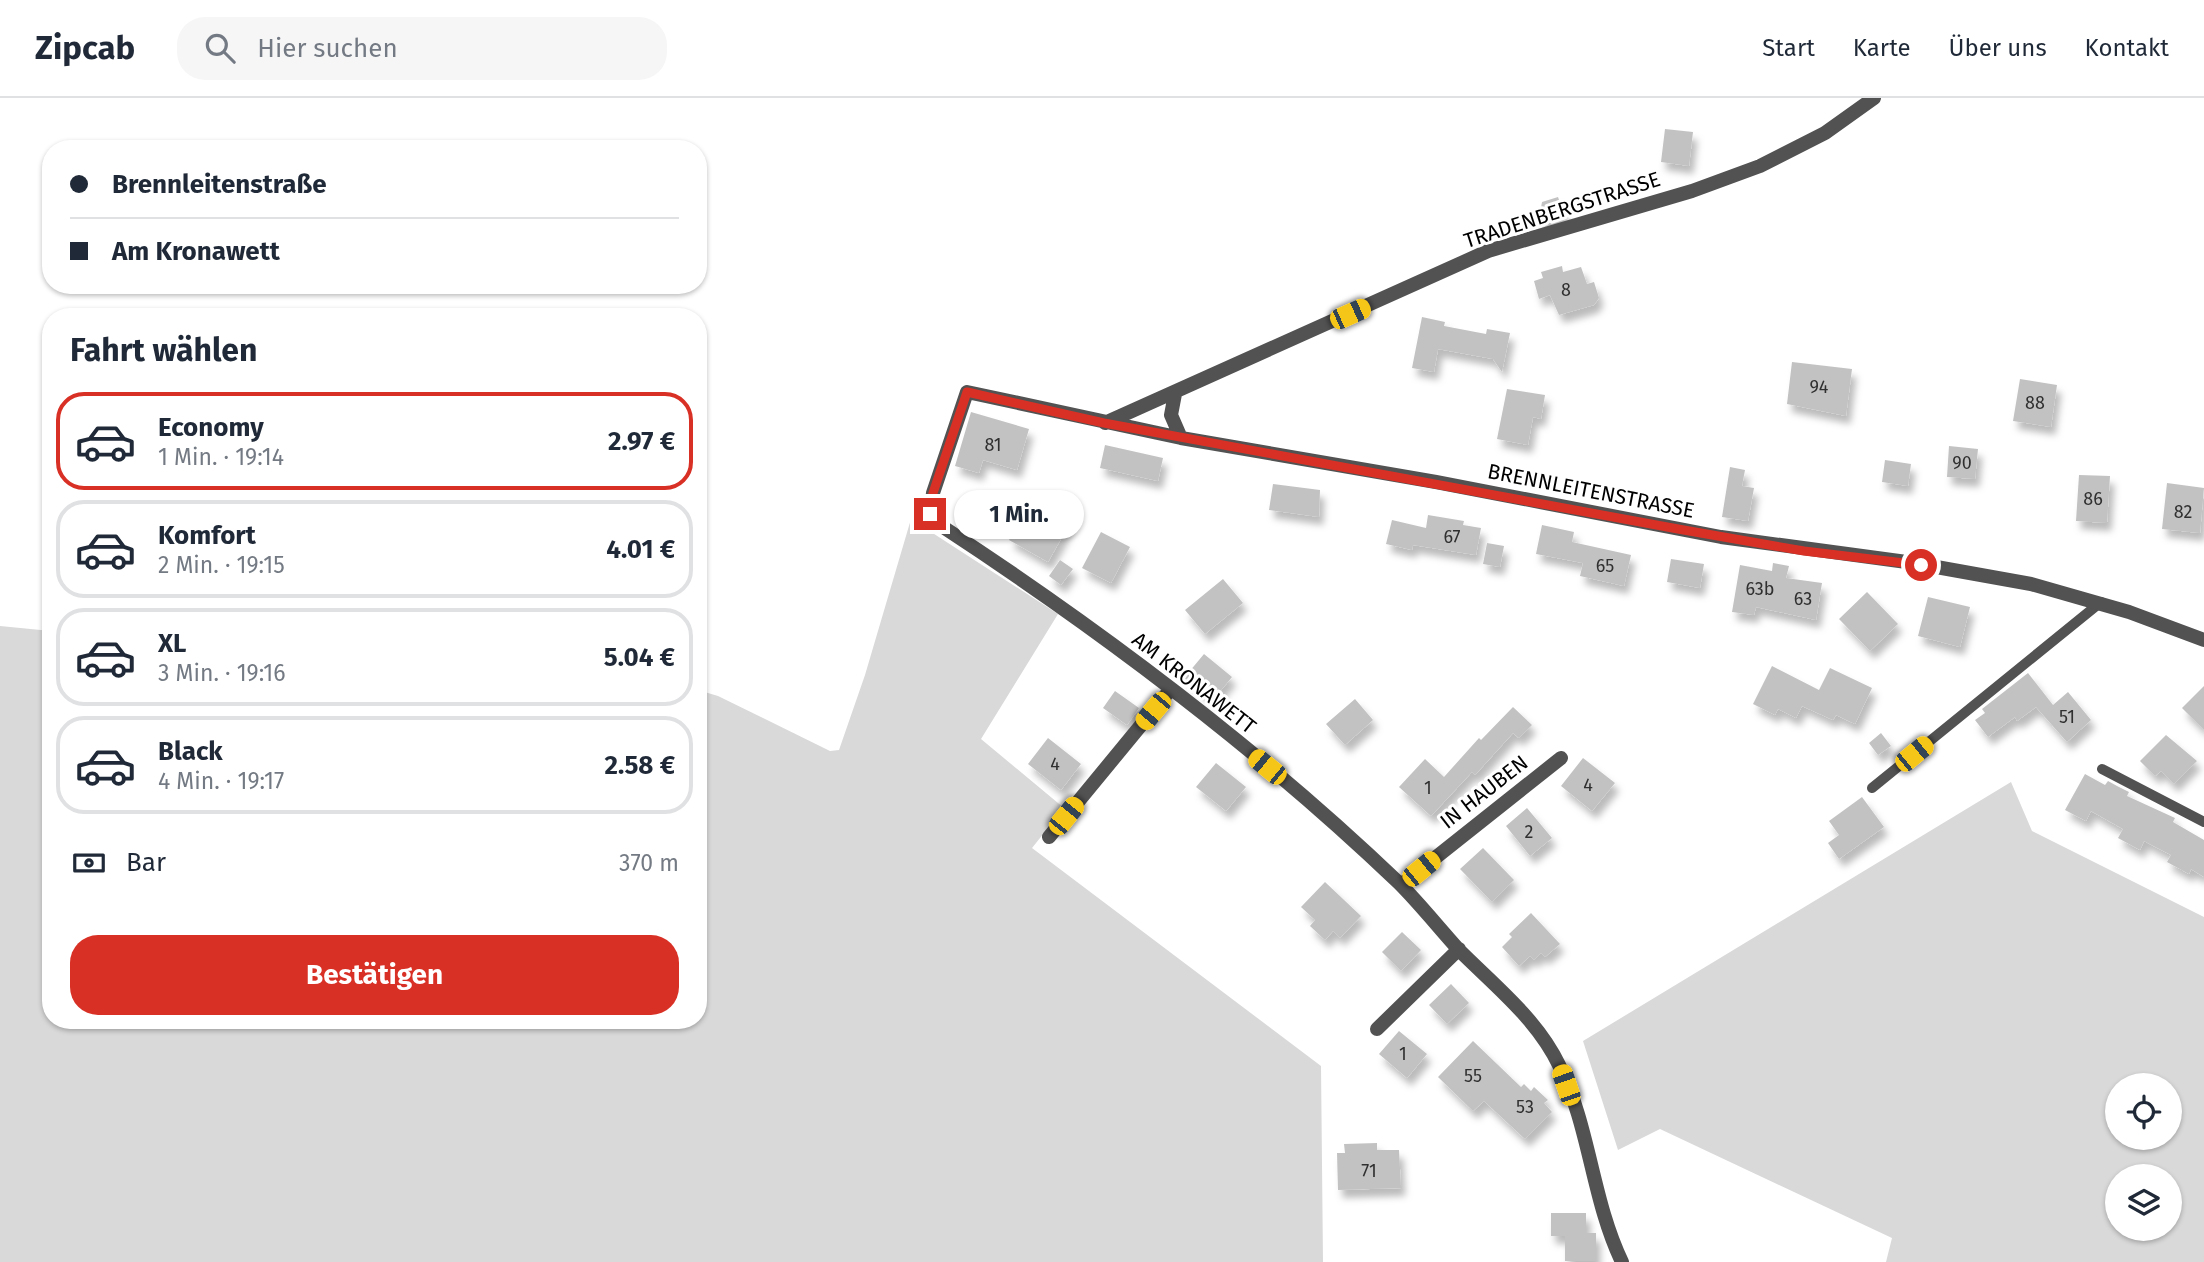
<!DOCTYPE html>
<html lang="de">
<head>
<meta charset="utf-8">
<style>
	:root { --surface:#fff; --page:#f6f6f7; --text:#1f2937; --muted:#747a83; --line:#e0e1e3; --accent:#d93025 }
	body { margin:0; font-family:"Fira Sans",sans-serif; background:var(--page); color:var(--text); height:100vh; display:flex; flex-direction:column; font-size:26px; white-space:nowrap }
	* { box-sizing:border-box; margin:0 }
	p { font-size:23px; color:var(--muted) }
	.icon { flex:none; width:38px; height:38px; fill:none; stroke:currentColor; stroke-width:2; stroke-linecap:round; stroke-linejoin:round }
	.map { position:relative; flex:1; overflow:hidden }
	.details { position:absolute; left:42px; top:210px; width:665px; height:721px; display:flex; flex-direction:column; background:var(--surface); border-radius:28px; box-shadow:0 2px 5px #0004 }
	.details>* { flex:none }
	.top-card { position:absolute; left:42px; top:42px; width:665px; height:154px; border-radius:28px; box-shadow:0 2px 5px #0004; display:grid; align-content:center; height:154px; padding:0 28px; background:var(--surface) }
	.tools { position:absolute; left:2105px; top:975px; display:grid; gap:14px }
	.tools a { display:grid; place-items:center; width:77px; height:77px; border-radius:50%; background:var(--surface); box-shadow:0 2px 5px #0004; font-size:35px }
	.end { position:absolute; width:32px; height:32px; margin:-16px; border:9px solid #d93025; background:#fff; box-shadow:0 0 0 4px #fff }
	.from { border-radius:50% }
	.bubble { position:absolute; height:49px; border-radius:24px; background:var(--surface); box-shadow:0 2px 5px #0004; font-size:23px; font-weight:700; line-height:49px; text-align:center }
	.car { position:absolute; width:21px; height:42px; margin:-21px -10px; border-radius:9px; box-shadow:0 0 5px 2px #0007; background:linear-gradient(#f5c518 24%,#345 0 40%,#f5c518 0 76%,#345 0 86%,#f5c518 0) }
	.top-card b { display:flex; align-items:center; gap:24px; height:66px; font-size:26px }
	.top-card b+b { border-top:2px solid var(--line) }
	.top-card i { width:18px; height:18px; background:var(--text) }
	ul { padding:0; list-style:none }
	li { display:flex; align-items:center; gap:21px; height:98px; margin:0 14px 10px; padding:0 14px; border:4px solid var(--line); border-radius:28px }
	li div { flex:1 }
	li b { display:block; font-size:26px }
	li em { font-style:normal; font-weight:700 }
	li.selected { border-color:var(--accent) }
	li>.icon { width:63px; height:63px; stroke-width:1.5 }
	h2 { padding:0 28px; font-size:32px; line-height:84px }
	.pay { display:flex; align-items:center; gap:18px; height:77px; padding:0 28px; font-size:26px }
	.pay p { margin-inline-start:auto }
	.button { display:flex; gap:14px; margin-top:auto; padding:14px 28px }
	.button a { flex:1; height:80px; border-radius:28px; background:var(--accent); color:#fff; font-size:28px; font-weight:700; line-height:80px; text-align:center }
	header { display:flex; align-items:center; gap:42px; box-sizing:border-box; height:98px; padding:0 35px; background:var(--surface); border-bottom:2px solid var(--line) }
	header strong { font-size:33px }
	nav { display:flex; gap:38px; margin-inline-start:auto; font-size:24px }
	.search { width:490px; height:63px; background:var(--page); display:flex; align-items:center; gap:18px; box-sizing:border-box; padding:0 24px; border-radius:28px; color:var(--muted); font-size:26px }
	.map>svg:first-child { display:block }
	.green { fill:#d9d9d9; fill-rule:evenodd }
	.building { fill:#c2c2c2; filter:url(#shadow) }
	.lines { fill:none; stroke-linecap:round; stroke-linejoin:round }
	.lane { stroke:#525252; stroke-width:10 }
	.street { stroke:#525252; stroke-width:14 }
	.route { stroke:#d93025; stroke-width:9 }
	.labels { text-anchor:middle; stroke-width:6; stroke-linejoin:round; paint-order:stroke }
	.number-label { font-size:18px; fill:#303030 }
	.street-label { font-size:21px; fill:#000; stroke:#fff }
</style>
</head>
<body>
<header>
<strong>Zipcab</strong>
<div class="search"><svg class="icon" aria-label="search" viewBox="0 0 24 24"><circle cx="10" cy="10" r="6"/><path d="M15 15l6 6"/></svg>Hier suchen</div>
<nav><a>Start</a><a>Karte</a><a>Über uns</a><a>Kontakt</a></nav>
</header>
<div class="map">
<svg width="2204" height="1164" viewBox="0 0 2204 1164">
	<defs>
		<filter id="shadow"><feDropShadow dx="4.5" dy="8" stdDeviation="3.5" flood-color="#0004"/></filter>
	</defs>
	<rect width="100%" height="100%" fill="#fff"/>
	<path class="green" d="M 911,421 L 1058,516 L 981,641 L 1064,710 L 1032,750 L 1321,968 L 1323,1164 L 0,1164 L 0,528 L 51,533 L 51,922 L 698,922 L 698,592 L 718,598 L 830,653 L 839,652 L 865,577 Z
		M 2011,684 L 2032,733 L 2204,819 L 2204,1164 L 1886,1164 L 1892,1140 L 1660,1031 L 1618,1052 L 1583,943 ZM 2170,987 L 2170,1040 L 2118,1040 L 2118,987 ZM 2170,1078 L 2170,1130 L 2118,1130 L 2118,1078 Z"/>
	<path class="building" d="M 1665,31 L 1693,34 L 1689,68 L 1661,64 Z
		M 1558,99 L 1565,119 L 1538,127 L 1542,104 Z
		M 1562,168 L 1563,174 L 1581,169 L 1587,186 L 1594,184 L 1599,200 L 1594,207 L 1559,217 L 1550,197 L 1539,201 L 1534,183 L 1543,180 L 1541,174 Z
		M 1422,219 L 1445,224 L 1444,228 L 1486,236 L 1487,231 L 1510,235 L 1502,274 L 1493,261 L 1438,251 L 1434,274 L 1412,270 Z
		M 1792,264 L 1852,271 L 1846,318 L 1787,306 Z
		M 2020,281 L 2057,287 L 2051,329 L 2013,323 Z
		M 1507,291 L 1545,297 L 1541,321 L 1533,319 L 1528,347 L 1497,341 Z
		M 971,314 L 1029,331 L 1017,372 L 983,362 L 979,375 L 955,368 Z
		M 1105,347 L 1163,360 L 1158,383 L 1100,370 Z
		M 1949,348 L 1978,351 L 1975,381 L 1947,379 Z
		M 1885,362 L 1911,366 L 1908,388 L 1882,384 Z
		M 1730,369 L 1745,372 L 1742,388 L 1754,390 L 1748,423 L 1722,419 Z
		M 2079,377 L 2110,378 L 2107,425 L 2076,423 Z
		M 2167,385 L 2204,390 L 2200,435 L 2162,431 Z
		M 1273,386 L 1320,392 L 1319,419 L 1269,412 Z
		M 1043,410 L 1070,425 L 1048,464 L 1009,442 L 1026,412 L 1038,418 Z
		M 1428,417 L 1464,423 L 1463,427 L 1481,430 L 1476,457 L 1413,447 L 1412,452 L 1386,446 L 1392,422 L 1426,430 Z
		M 1542,427 L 1574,434 L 1572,444 L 1631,457 L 1624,488 L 1580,478 L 1583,465 L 1536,456 Z
		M 1101,434 L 1130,449 L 1111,485 L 1082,470 Z
		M 1487,445 L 1504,448 L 1500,469 L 1483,466 Z
		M 1671,461 L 1704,466 L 1700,490 L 1667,484 Z
		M 1060,462 L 1073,471 L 1061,487 L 1049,478 Z
		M 1773,465 L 1789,468 L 1786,480 L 1822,485 L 1816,522 L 1756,509 L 1754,517 L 1732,514 L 1740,467 L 1772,473 Z
		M 1223,481 L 1243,505 L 1205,536 L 1185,512 Z
		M 1867,494 L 1898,526 L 1870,553 L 1839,521 Z
		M 1928,499 L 1970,509 L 1960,549 L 1918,538 Z
		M 1204,556 L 1232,579 L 1212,603 L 1184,580 Z
		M 1772,568 L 1819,592 L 1830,570 L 1872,590 L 1855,626 L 1836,617 L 1833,622 L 1802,608 L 1796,620 L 1778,611 L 1775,617 L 1753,606 Z
		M 2028,575 L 2053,607 L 2068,594 L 2091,622 L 2067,644 L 2036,609 L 2017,623 L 2015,619 L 1988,639 L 1975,622 L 1985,615 L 1982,611 Z
		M 2204,588 L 2204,632 L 2182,610 Z
		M 1115,593 L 1139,610 L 1127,627 L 1103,610 Z
		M 1355,601 L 1373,622 L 1345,647 L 1326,626 Z
		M 1513,609 L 1532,627 L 1519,640 L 1513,635 L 1475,677 L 1472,674 L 1431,718 L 1399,689 L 1425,661 L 1444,679 L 1479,640 L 1481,642 Z
		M 1881,635 L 1891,648 L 1878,657 L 1869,645 Z
		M 2166,637 L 2197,663 L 2174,686 L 2161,673 L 2155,678 L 2140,663 Z
		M 1048,640 L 1081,666 L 1061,692 L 1028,666 Z
		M 1583,660 L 1615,685 L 1592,713 L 1561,688 Z
		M 1216,665 L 1246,689 L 1226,713 L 1196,689 Z
		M 2085,676 L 2105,687 L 2108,683 L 2117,688 L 2129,694 L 2127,698 L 2175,720 L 2173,724 L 2204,742 L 2204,779 L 2191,771 L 2189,776 L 2167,764 L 2171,757 L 2144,743 L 2140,752 L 2118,740 L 2123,731 L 2091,713 L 2086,723 L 2065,712 Z
		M 1862,699 L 1884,729 L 1839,761 L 1828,745 L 1839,737 L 1829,723 Z
		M 1527,710 L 1552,740 L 1530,758 L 1506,728 Z
		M 1483,750 L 1514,782 L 1492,804 L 1460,771 Z
		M 1325,784 L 1361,818 L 1340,840 L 1333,833 L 1325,842 L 1310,828 L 1315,822 L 1301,809 Z
		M 1531,815 L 1560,846 L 1545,859 L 1541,855 L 1534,862 L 1530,858 L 1519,868 L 1502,849 L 1512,839 L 1509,836 Z
		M 1402,834 L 1421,852 L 1401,873 L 1382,854 Z
		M 1451,886 L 1469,905 L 1447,926 L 1429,907 Z
		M 1399,933 L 1427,956 L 1407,980 L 1379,956 Z
		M 1473,943 L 1521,989 L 1524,986 L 1531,993 L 1534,989 L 1548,1002 L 1544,1005 L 1552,1014 L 1525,1041 L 1484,1003 L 1473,1013 L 1438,979 Z
		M 1377,1045 L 1377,1052 L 1399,1052 L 1401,1090 L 1338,1092 L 1337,1055 L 1345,1055 L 1344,1046 Z
		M 1551,1115 L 1586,1115 L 1586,1135 L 1596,1135 L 1596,1163 L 1565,1163 L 1565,1138 L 1551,1138 Z"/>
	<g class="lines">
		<path class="lane" d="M 2102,671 L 2204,724
			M 1872,690 L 2101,504"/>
		<path class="street" d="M 1175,296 L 1171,317 L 1181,340
			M 1105,325 L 1488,153 L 1692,93 L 1760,68 L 1825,35 L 1874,0
			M 1049,739 L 1170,592
			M 1401,787 L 1561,660
			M 1377,931 L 1459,851
			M 1622,1164 C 1592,1102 1590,1029 1559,967 C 1537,921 1495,888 1459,852 C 1439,830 1420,806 1399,785 C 1259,651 1102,533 940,427 L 930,416 L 933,395 L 967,294 L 1181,340 L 1436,384 L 1721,439 L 1914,465 L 2031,486 L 2129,514 L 2204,542"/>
	</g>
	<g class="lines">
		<path class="route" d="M 930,416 L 933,395 L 967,294 L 1104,325 L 1678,431 L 1804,453 L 1921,467"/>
	</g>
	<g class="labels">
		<g class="number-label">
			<text x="1566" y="198">8</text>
			<text x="1819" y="295">94</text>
			<text x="2035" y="311">88</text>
			<text x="993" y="353">81</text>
			<text x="1962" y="371">90</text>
			<text x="2093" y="407">86</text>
			<text x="2183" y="420">82</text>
			<text x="1452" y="445">67</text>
			<text x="1605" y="474">65</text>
			<text x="1760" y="497">63b</text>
			<text x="1803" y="507">63</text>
			<text x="2067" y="625">51</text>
			<text x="1055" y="672">4</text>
			<text x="1588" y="693">4</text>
			<text x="1428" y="696">1</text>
			<text x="1529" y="740">2</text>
			<text x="1403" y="962">1</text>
			<text x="1473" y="984">55</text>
			<text x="1525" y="1015">53</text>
			<text x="1369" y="1079">71</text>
		</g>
		<g class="street-label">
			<text transform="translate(1562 112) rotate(-18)" y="7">TRADENBERGSTRASSE</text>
			<text transform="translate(1591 393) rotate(11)" y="7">BRENNLEITENSTRASSE</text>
			<text transform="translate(1194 585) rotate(38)" y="7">AM KRONAWETT</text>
			<text transform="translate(1484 694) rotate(-38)" y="7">IN HAUBEN</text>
		</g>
	</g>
</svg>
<div class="tools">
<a><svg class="icon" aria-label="locate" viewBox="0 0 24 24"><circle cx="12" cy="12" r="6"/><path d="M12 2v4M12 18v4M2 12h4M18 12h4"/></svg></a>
<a><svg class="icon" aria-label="layers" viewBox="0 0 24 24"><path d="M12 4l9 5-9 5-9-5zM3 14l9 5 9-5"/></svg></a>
</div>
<i class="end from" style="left:1921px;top:467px"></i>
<i class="end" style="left:930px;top:416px"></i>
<div class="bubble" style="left:954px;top:392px;width:130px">1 Min.</div>
<i class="car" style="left:1350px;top:216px;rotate:66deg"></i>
<i class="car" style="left:1153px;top:613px;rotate:220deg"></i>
<i class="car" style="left:1914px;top:656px;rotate:51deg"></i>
<i class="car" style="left:1267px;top:669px;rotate:309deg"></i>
<i class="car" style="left:1066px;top:718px;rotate:39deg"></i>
<i class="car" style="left:1421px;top:771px;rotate:51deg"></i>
<i class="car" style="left:1566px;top:987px;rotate:341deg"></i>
<div class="top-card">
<b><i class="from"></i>Brennleitenstraße</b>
<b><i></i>Am Kronawett</b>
</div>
<section class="details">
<h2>Fahrt wählen</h2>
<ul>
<li class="selected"><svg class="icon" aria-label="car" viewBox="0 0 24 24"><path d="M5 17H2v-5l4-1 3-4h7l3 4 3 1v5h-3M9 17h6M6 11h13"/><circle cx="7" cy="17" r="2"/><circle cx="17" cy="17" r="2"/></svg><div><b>Economy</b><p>1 Min. · 19:14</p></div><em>2.97 €</em></li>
<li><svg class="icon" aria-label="car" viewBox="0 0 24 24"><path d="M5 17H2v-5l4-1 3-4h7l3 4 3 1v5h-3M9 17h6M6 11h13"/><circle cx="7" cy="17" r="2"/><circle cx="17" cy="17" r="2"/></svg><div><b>Komfort</b><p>2 Min. · 19:15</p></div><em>4.01 €</em></li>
<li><svg class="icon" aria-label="car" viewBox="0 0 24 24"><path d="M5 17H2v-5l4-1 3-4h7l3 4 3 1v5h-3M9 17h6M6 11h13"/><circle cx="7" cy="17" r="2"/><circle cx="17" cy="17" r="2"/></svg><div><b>XL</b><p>3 Min. · 19:16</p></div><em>5.04 €</em></li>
<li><svg class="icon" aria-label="car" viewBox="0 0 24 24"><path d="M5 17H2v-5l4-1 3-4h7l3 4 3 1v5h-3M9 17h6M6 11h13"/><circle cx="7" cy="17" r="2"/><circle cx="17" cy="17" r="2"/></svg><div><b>Black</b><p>4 Min. · 19:17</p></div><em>2.58 €</em></li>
</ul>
<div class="pay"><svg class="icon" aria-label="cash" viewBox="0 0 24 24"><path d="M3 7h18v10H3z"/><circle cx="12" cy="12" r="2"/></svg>Bar<p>370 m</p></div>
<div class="button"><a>Bestätigen</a></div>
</section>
</div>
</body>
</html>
